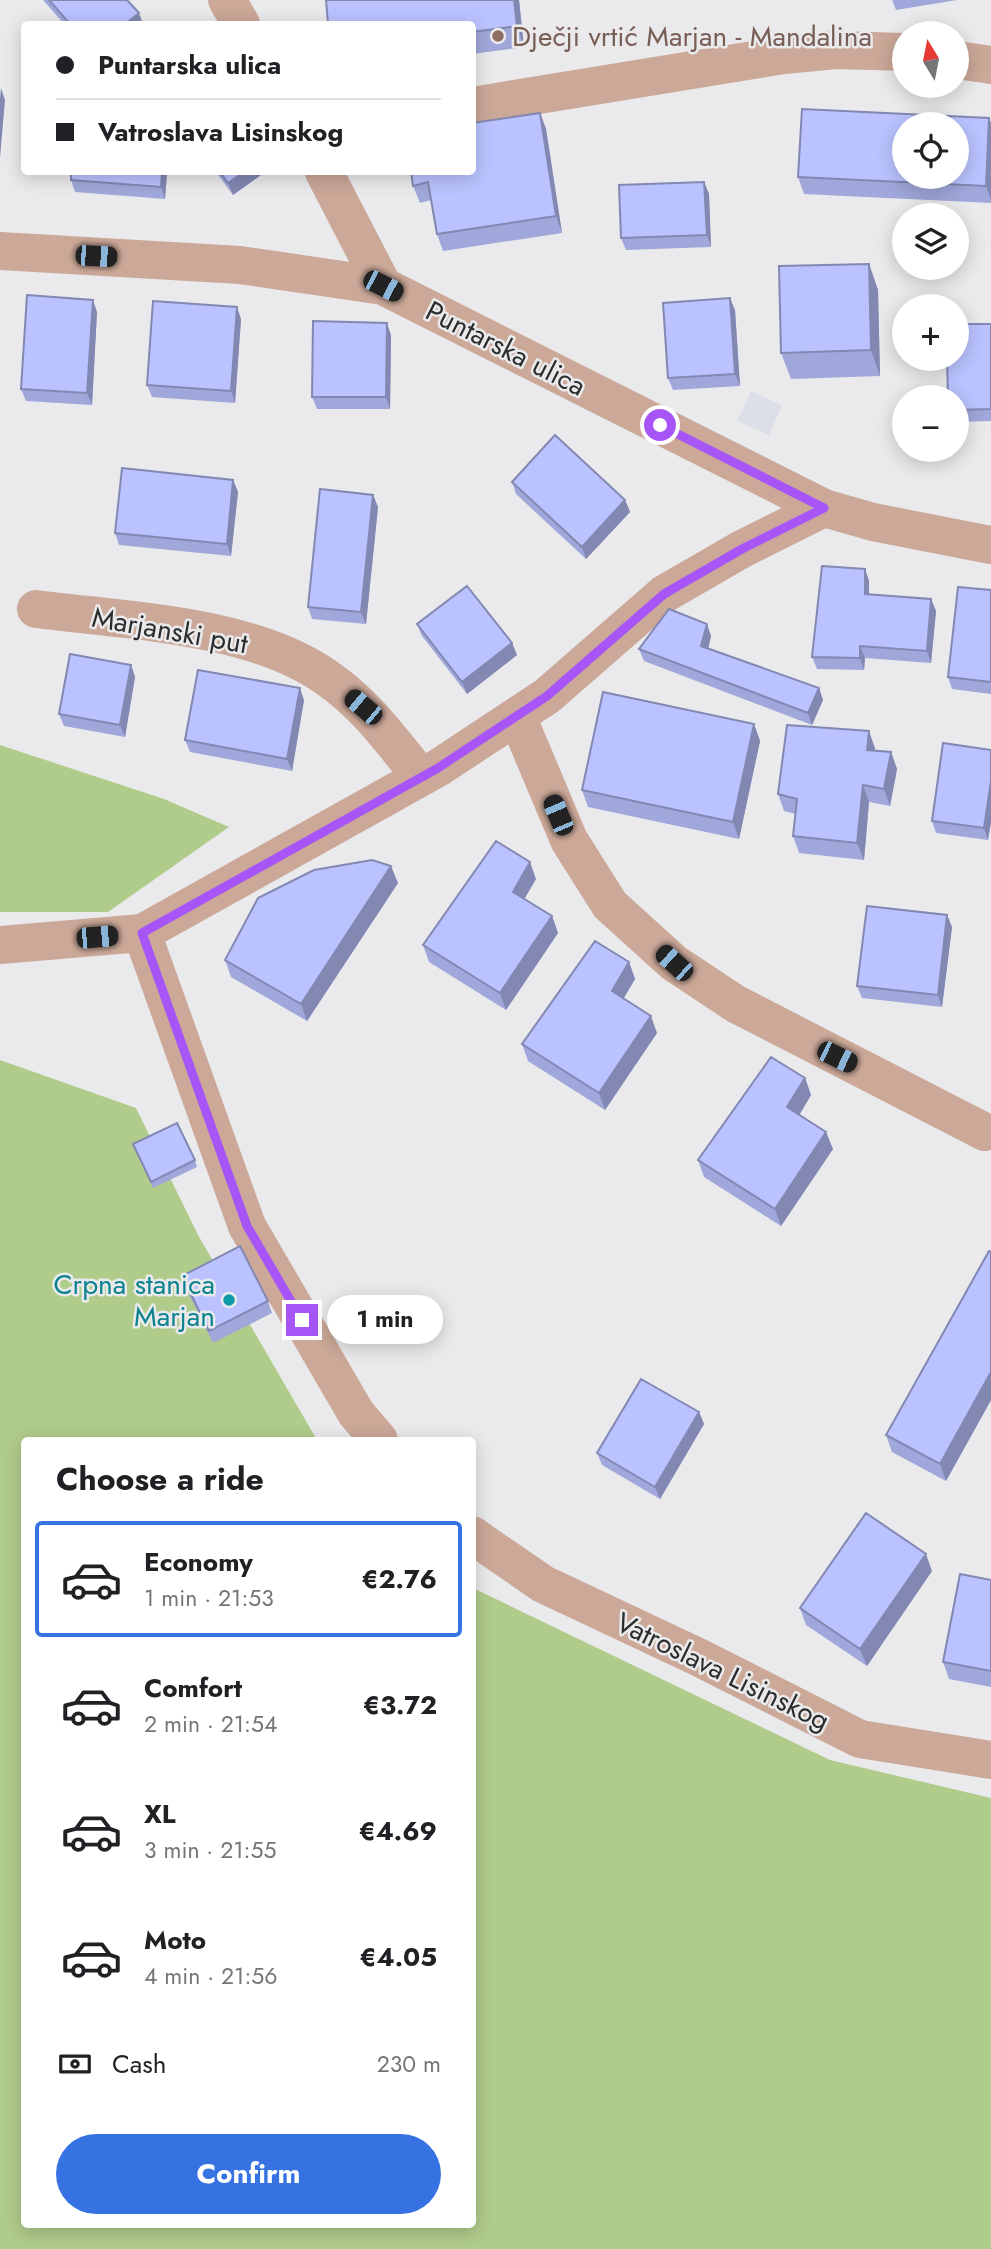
<!DOCTYPE html>
<html lang="en">
<head>
<meta charset="utf-8">
<style>
	:root { --surface:#fff; --page:#f2f2f2; --text:#202124; --muted:#757577; --line:#e0e0e0; --accent:#3672e1 }
	body { margin:0; font-family:Jost,sans-serif; background:var(--page); color:var(--text); height:100vh; display:flex; flex-direction:column; font-size:26px; white-space:nowrap }
	* { box-sizing:border-box; margin:0 }
	p { font-size:23px; color:var(--muted) }
	.icon { flex:none; width:38px; height:38px; fill:none; stroke:currentColor; stroke-width:2; stroke-linecap:round; stroke-linejoin:round }
	.map { position:relative; flex:1; overflow:hidden }
	.sheet { position:absolute; left:21px; top:1437px; width:455px; height:791px; display:flex; flex-direction:column; background:var(--surface); border-radius:7px; box-shadow:0 4px 18px #0003 }
	.sheet>* { flex:none }
	.hud { position:absolute; left:21px; top:21px; width:455px; height:154px; border-radius:7px; box-shadow:0 4px 18px #0003; display:grid; align-content:center; height:154px; padding:0 35px; background:var(--surface) }
	.needle { width:46px; rotate:350deg }
	.controls { position:absolute; left:892px; top:21px; display:grid; gap:14px }
	.controls a { display:grid; place-items:center; width:77px; height:77px; border-radius:50%; background:var(--surface); box-shadow:0 4px 18px #0003; font-size:35px }
	.end { position:absolute; width:32px; height:32px; margin:-16px; border:9px solid #a855f7; background:#fff; box-shadow:0 0 0 4px #fff }
	.from { border-radius:50% }
	.bubble { position:absolute; height:49px; border-radius:24px; background:var(--surface); box-shadow:0 4px 18px #0003; font-size:23px; font-weight:700; line-height:49px; text-align:center }
	.car { position:absolute; width:21px; height:42px; margin:-21px -10px; border-radius:9px; box-shadow:0 0 5px 2px #0007; background:linear-gradient(#222 24%,#8ab4d8 0 40%,#222 0 76%,#8ab4d8 0 86%,#222 0) }
	.hud b { display:flex; align-items:center; gap:24px; height:66px; font-size:26px }
	.hud b+b { border-top:2px solid var(--line) }
	.hud i { width:18px; height:18px; background:var(--text) }
	ul { padding:0; list-style:none }
	li { display:flex; align-items:center; gap:21px; height:116px; margin:0 14px 10px; padding:0 21px; border:4px solid transparent; border-radius:7px }
	li div { flex:1 }
	li b { display:block; font-size:26px }
	li em { font-style:normal; font-weight:700 }
	li.on { border-color:var(--accent) }
	li>.icon { width:63px; height:63px; stroke-width:1.5 }
	h2 { padding:0 35px; font-size:32px; line-height:84px }
	.pay { display:flex; align-items:center; gap:18px; height:77px; padding:0 35px; font-size:26px }
	.pay p { margin-inline-start:auto }
	.action { display:flex; gap:14px; margin-top:auto; padding:14px 35px }
	.action a { flex:1; height:80px; border-radius:42px; background:var(--accent); color:#fff; font-size:28px; font-weight:700; line-height:80px; text-align:center }
	.map>svg:first-child { display:block }
	.built { fill:#dddfe8 }
	.green { fill:#b0cc8b }
	.lines { fill:none; stroke-linecap:round; stroke-linejoin:round }
	.minor { stroke:#cba898; stroke-width:38 }
	.wall { fill:#a0a8db }
	.shaded-wall { fill:#8288b2 }
	.building { fill:#bac3ff; stroke:#8288b2; stroke-width:2; fill-rule:evenodd }
	.route { stroke:#a855f7; stroke-width:9 }
	.education-dot { fill:#8d6e63; stroke:#eaeaec; stroke-width:2.5 }
	.culture-dot { fill:#0f9aa8; stroke:#eaeaec; stroke-width:2.5 }
	.labels { text-anchor:middle; stroke-width:5; stroke-linejoin:round; paint-order:stroke }
	.education-label { font-size:28px; fill:#785e54; stroke:#eaeaec; text-anchor:start }
	.street-label { font-size:28px; fill:#2b2c2c; stroke:#eaeaec }
	.culture-label { font-size:28px; fill:#0d838f; stroke:#eaeaec; text-anchor:end }
</style>
</head>
<body>
<div class="map">
<svg width="991" height="2249" viewBox="0 0 991 2249">
	<rect width="100%" height="100%" fill="#eaeaec"/>
	<path class="built" d="M 751,391 L 782,405 L 769,435 L 737,421 Z"/>
	<path class="green" d="M 0,745 L 164,799 L 229,827 L 108,912 L 0,912 Z
		M 0,1060 L 136,1108 L 198,1235 L 317,1440 L 24,1440 L 24,2224 L 472,2224 L 472,1592 L 475,1589 L 830,1760 L 991,1798 L 991,2249 L 0,2249 Z"/>
	<g class="lines">
		<path class="minor" d="M 227,0 L 241,24
			M 957,60 L 991,65
			M 472,106 L 784,55 L 836,50 L 905,52
			M 324,172 L 383,286
			M 0,251 L 240,265 L 383,286 L 824,508 L 873,522 L 991,545
			M 36,609 C 128,621 254,624 330,680 C 367,706 393,743 421,777
			M 517,716 L 569,840 L 610,905 L 674,963 L 736,1004 L 985,1132
			M 142,933 L 247,1226 L 356,1413 L 379,1440
			M 0,945 L 142,933 L 438,768 L 547,696 L 664,594 L 742,549 L 824,508
			M 472,1535 L 543,1584 L 698,1657 L 860,1739 L 991,1760"/>
	</g>
	<path class="wall" d="M 43,0 L 127,0 L 143,24 L 64,24 Z
		M 326,0 L 519,0 L 524,47 L 472,54 L 472,24 Z
		M 892,0 L 957,0 L 896,10 Z
		M 540,113 L 546,129 L 562,233 L 443,251 L 437,234 L 431,200 L 420,203 L 413,186 Z
		M 989,118 L 991,123 L 991,203 L 804,194 L 798,177 Z
		M 71,172 L 167,172 L 165,199 L 75,192 L 71,180 Z
		M 216,172 L 265,172 L 233,195 Z
		M 704,182 L 709,194 L 711,247 L 626,250 L 621,238 Z
		M 869,264 L 878,290 L 880,376 L 791,379 L 781,353 Z
		M 735,310 L 740,386 L 673,390 L 668,378 Z
		M 97,312 L 92,405 L 26,401 L 21,389 Z
		M 241,319 L 235,403 L 152,397 L 147,385 Z
		M 991,324 L 991,421 L 957,422 L 957,397 Z
		M 391,335 L 390,409 L 317,409 L 312,397 Z
		M 233,480 L 238,492 L 231,556 L 119,545 L 115,533 Z
		M 512,482 L 625,500 L 630,512 L 586,559 L 516,494 Z
		M 373,495 L 378,507 L 366,624 L 312,619 L 308,607 Z
		M 865,569 L 869,581 L 869,594 L 931,599 L 936,611 L 931,663 L 865,658 L 864,670 L 817,669 L 812,657 Z
		M 991,590 L 991,694 L 952,689 L 948,677 Z
		M 417,624 L 512,643 L 517,655 L 467,694 L 422,636 Z
		M 711,636 L 708,648 L 819,688 L 823,700 L 812,725 L 644,661 L 639,649 Z
		M 131,665 L 135,677 L 125,737 L 64,726 L 59,714 Z
		M 304,700 L 292,771 L 190,752 L 185,740 Z
		M 754,724 L 760,741 L 739,839 L 588,807 L 582,790 Z
		M 875,748 L 875,751 L 891,752 L 897,769 L 890,806 L 869,802 L 864,860 L 799,853 L 793,836 L 796,814 L 784,811 L 778,794 Z
		M 991,750 L 991,822 L 988,840 L 936,833 L 932,821 Z
		M 536,879 L 524,899 L 552,916 L 558,933 L 506,1010 L 429,962 L 423,945 Z
		M 398,883 L 307,1021 L 231,977 L 225,960 Z
		M 947,915 L 952,927 L 942,1007 L 862,998 L 857,986 Z
		M 629,962 L 635,979 L 623,999 L 657,1033 L 605,1110 L 528,1061 L 522,1044 Z
		M 805,1078 L 811,1095 L 799,1115 L 833,1149 L 781,1226 L 704,1177 L 698,1160 Z
		M 133,1144 L 195,1160 L 197,1167 L 153,1188 Z
		M 991,1252 L 991,1400 L 946,1481 L 892,1452 L 886,1435 Z
		M 182,1276 L 268,1301 L 272,1313 L 213,1343 L 186,1288 Z
		M 699,1412 L 704,1424 L 660,1499 L 602,1465 L 597,1453 Z
		M 932,1571 L 867,1666 L 806,1625 L 800,1608 Z
		M 991,1580 L 991,1687 L 949,1679 L 943,1662 Z"/>
	<path class="shaded-wall" d="M 514,0 L 519,0 L 524,47 L 517,26 Z
		M 139,13 L 143,24 L 125,24 Z
		M 1,88 L 5,100 L 0,158 L 0,98 Z
		M 540,113 L 546,129 L 562,233 L 556,216 Z
		M 989,118 L 991,123 L 991,200 L 986,186 Z
		M 162,172 L 167,172 L 165,199 L 161,187 Z
		M 244,172 L 265,172 L 233,195 L 228,183 Z
		M 704,182 L 709,194 L 711,247 L 707,235 Z
		M 869,264 L 878,290 L 880,376 L 871,350 Z
		M 730,298 L 735,310 L 740,386 L 735,374 Z
		M 93,300 L 97,312 L 92,405 L 87,393 Z
		M 237,307 L 241,319 L 235,403 L 231,391 Z
		M 387,323 L 391,335 L 390,409 L 386,397 Z
		M 233,480 L 238,492 L 231,556 L 227,544 Z
		M 373,495 L 378,507 L 366,624 L 361,612 Z
		M 625,500 L 630,512 L 586,559 L 582,547 Z
		M 865,569 L 869,581 L 869,606 L 865,594 Z
		M 931,599 L 936,611 L 931,663 L 927,651 Z
		M 707,624 L 711,636 L 706,658 L 701,646 Z
		M 512,643 L 517,655 L 467,694 L 462,682 Z
		M 860,646 L 865,658 L 864,670 L 860,658 Z
		M 131,665 L 135,677 L 125,737 L 120,725 Z
		M 300,688 L 304,700 L 292,771 L 287,759 Z
		M 819,688 L 823,700 L 812,725 L 808,713 Z
		M 754,724 L 760,741 L 739,839 L 733,822 Z
		M 869,731 L 875,748 L 873,767 L 867,750 Z
		M 891,752 L 897,769 L 890,806 L 884,789 Z
		M 991,781 L 991,822 L 988,840 L 984,828 Z
		M 863,785 L 869,802 L 864,860 L 857,843 Z
		M 530,862 L 536,879 L 519,908 L 513,892 Z
		M 391,866 L 398,883 L 307,1021 L 301,1004 Z
		M 947,915 L 952,927 L 942,1007 L 938,995 Z
		M 552,916 L 558,933 L 506,1010 L 500,993 Z
		M 629,962 L 635,979 L 618,1008 L 612,991 Z
		M 651,1016 L 657,1033 L 605,1110 L 599,1093 Z
		M 805,1078 L 811,1095 L 794,1124 L 787,1107 Z
		M 826,1132 L 833,1149 L 781,1226 L 775,1209 Z
		M 991,1372 L 991,1400 L 946,1481 L 940,1464 Z
		M 699,1412 L 704,1424 L 660,1499 L 655,1487 Z
		M 926,1554 L 932,1571 L 867,1666 L 860,1649 Z"/>
	<path class="building" d="M 49,0 L 127,0 L 139,13 L 125,24 L 70,24 Z
		M 326,0 L 514,0 L 517,26 L 472,32 L 472,24 L 328,24 Z
		M 802,109 L 989,118 L 986,186 L 798,177 ZM 905,124 L 957,124 L 957,177 L 905,177 Z
		M 540,113 L 556,216 L 437,234 L 428,182 L 413,186 L 411,172 L 472,172 L 472,123 Z
		M 71,172 L 162,172 L 161,187 L 71,180 Z
		M 220,172 L 244,172 L 228,183 Z
		M 704,182 L 707,235 L 621,238 L 619,185 Z
		M 869,264 L 871,350 L 781,353 L 779,266 Z
		M 27,295 L 93,300 L 87,393 L 21,389 Z
		M 730,298 L 735,374 L 668,378 L 663,303 Z
		M 153,301 L 237,307 L 231,391 L 147,385 Z
		M 313,321 L 387,323 L 386,397 L 312,397 Z
		M 957,324 L 991,324 L 991,409 L 957,410 L 957,397 L 948,397 L 947,359 L 957,359 Z
		M 555,435 L 625,500 L 582,547 L 512,482 Z
		M 122,468 L 233,480 L 227,544 L 115,533 Z
		M 320,489 L 373,495 L 361,612 L 308,607 Z
		M 822,566 L 865,569 L 865,594 L 931,599 L 927,651 L 860,646 L 860,658 L 812,657 Z
		M 467,586 L 512,643 L 462,682 L 417,624 Z
		M 958,587 L 991,590 L 991,682 L 948,677 Z
		M 669,609 L 707,624 L 701,646 L 819,688 L 808,713 L 639,649 Z
		M 70,654 L 131,665 L 120,725 L 59,714 Z
		M 198,670 L 300,688 L 287,759 L 185,740 Z
		M 603,692 L 754,724 L 733,822 L 582,790 Z
		M 787,725 L 869,731 L 867,750 L 891,752 L 884,789 L 863,785 L 857,843 L 793,836 L 797,799 L 778,794 Z
		M 943,743 L 991,750 L 991,781 L 984,828 L 932,821 Z
		M 496,841 L 530,862 L 513,892 L 552,916 L 500,993 L 423,945 Z
		M 372,860 L 391,866 L 301,1004 L 225,960 L 258,898 L 314,870 Z
		M 867,906 L 947,915 L 938,995 L 857,986 Z
		M 595,941 L 629,962 L 612,991 L 651,1016 L 599,1093 L 522,1044 Z
		M 771,1057 L 805,1078 L 787,1107 L 826,1132 L 775,1209 L 698,1160 Z
		M 177,1123 L 195,1160 L 151,1182 L 133,1144 Z
		M 240,1246 L 268,1301 L 209,1331 L 182,1276 Z
		M 989,1251 L 991,1252 L 991,1372 L 940,1464 L 886,1435 Z
		M 641,1379 L 699,1412 L 655,1487 L 597,1453 Z
		M 866,1513 L 926,1554 L 860,1649 L 800,1608 Z
		M 960,1574 L 991,1580 L 991,1671 L 943,1662 Z"/>
	<g class="lines">
		<path class="route" d="M 302,1320 L 247,1226 L 142,933 L 438,768 L 547,696 L 664,594 L 742,549 L 824,508 L 660,425"/>
	</g>
	<circle class="education-dot" cx="498" cy="36" r="7"/>
	<circle class="culture-dot" cx="229" cy="1300" r="7"/>
	<g class="labels">
		<g class="education-label">
			<text x="512" y="46">Dječji vrtić Marjan - Mandalina</text>
		</g>
		<g class="street-label">
			<text transform="translate(506 348) rotate(27)" y="10">Puntarska ulica</text>
			<text transform="translate(170 630) rotate(10)" y="10">Marjanski put</text>
			<text transform="translate(723 1671) rotate(26)" y="10">Vatroslava Lisinskog</text>
		</g>
		<g class="culture-label">
			<text x="215" y="1294">Crpna stanica<tspan x="215" dy="32">Marjan</tspan></text>
		</g>
	</g>
</svg>
<div class="controls">
<a><svg class="needle" viewBox="-14 -14 28 28"><path d="M0-13l5 13h-10z" fill="#e53935"/><path d="M0 13l5-13h-10z" fill="#757577"/></svg></a>
<a><svg class="icon" aria-label="locate" viewBox="0 0 24 24"><circle cx="12" cy="12" r="6"/><path d="M12 2v4M12 18v4M2 12h4M18 12h4"/></svg></a>
<a><svg class="icon" aria-label="layers" viewBox="0 0 24 24"><path d="M12 4l9 5-9 5-9-5zM3 14l9 5 9-5"/></svg></a>
<a>+</a>
<a>−</a>
</div>
<i class="end from" style="left:660px;top:425px"></i>
<i class="end" style="left:302px;top:1320px"></i>
<div class="bubble" style="left:327px;top:1295px;width:116px">1 min</div>
<i class="car" style="left:96px;top:256px;rotate:93deg"></i>
<i class="car" style="left:383px;top:286px;rotate:117deg"></i>
<i class="car" style="left:363px;top:707px;rotate:310deg"></i>
<i class="car" style="left:558px;top:815px;rotate:337deg"></i>
<i class="car" style="left:97px;top:937px;rotate:85deg"></i>
<i class="car" style="left:674px;top:963px;rotate:312deg"></i>
<i class="car" style="left:837px;top:1057px;rotate:116deg"></i>
<div class="hud">
<b><i class="from"></i>Puntarska ulica</b>
<b><i></i>Vatroslava Lisinskog</b>
</div>
<section class="sheet">
<h2>Choose a ride</h2>
<ul>
<li class="on"><svg class="icon" aria-label="car" viewBox="0 0 24 24"><path d="M5 17H2v-5l4-1 3-4h7l3 4 3 1v5h-3M9 17h6M6 11h13"/><circle cx="7" cy="17" r="2"/><circle cx="17" cy="17" r="2"/></svg><div><b>Economy</b><p>1 min · 21:53</p></div><em>€2.76</em></li>
<li><svg class="icon" aria-label="car" viewBox="0 0 24 24"><path d="M5 17H2v-5l4-1 3-4h7l3 4 3 1v5h-3M9 17h6M6 11h13"/><circle cx="7" cy="17" r="2"/><circle cx="17" cy="17" r="2"/></svg><div><b>Comfort</b><p>2 min · 21:54</p></div><em>€3.72</em></li>
<li><svg class="icon" aria-label="car" viewBox="0 0 24 24"><path d="M5 17H2v-5l4-1 3-4h7l3 4 3 1v5h-3M9 17h6M6 11h13"/><circle cx="7" cy="17" r="2"/><circle cx="17" cy="17" r="2"/></svg><div><b>XL</b><p>3 min · 21:55</p></div><em>€4.69</em></li>
<li><svg class="icon" aria-label="car" viewBox="0 0 24 24"><path d="M5 17H2v-5l4-1 3-4h7l3 4 3 1v5h-3M9 17h6M6 11h13"/><circle cx="7" cy="17" r="2"/><circle cx="17" cy="17" r="2"/></svg><div><b>Moto</b><p>4 min · 21:56</p></div><em>€4.05</em></li>
</ul>
<div class="pay"><svg class="icon" aria-label="cash" viewBox="0 0 24 24"><path d="M3 7h18v10H3z"/><circle cx="12" cy="12" r="2"/></svg>Cash<p>230 m</p></div>
<div class="action"><a>Confirm</a></div>
</section>
</div>
</body>
</html>
